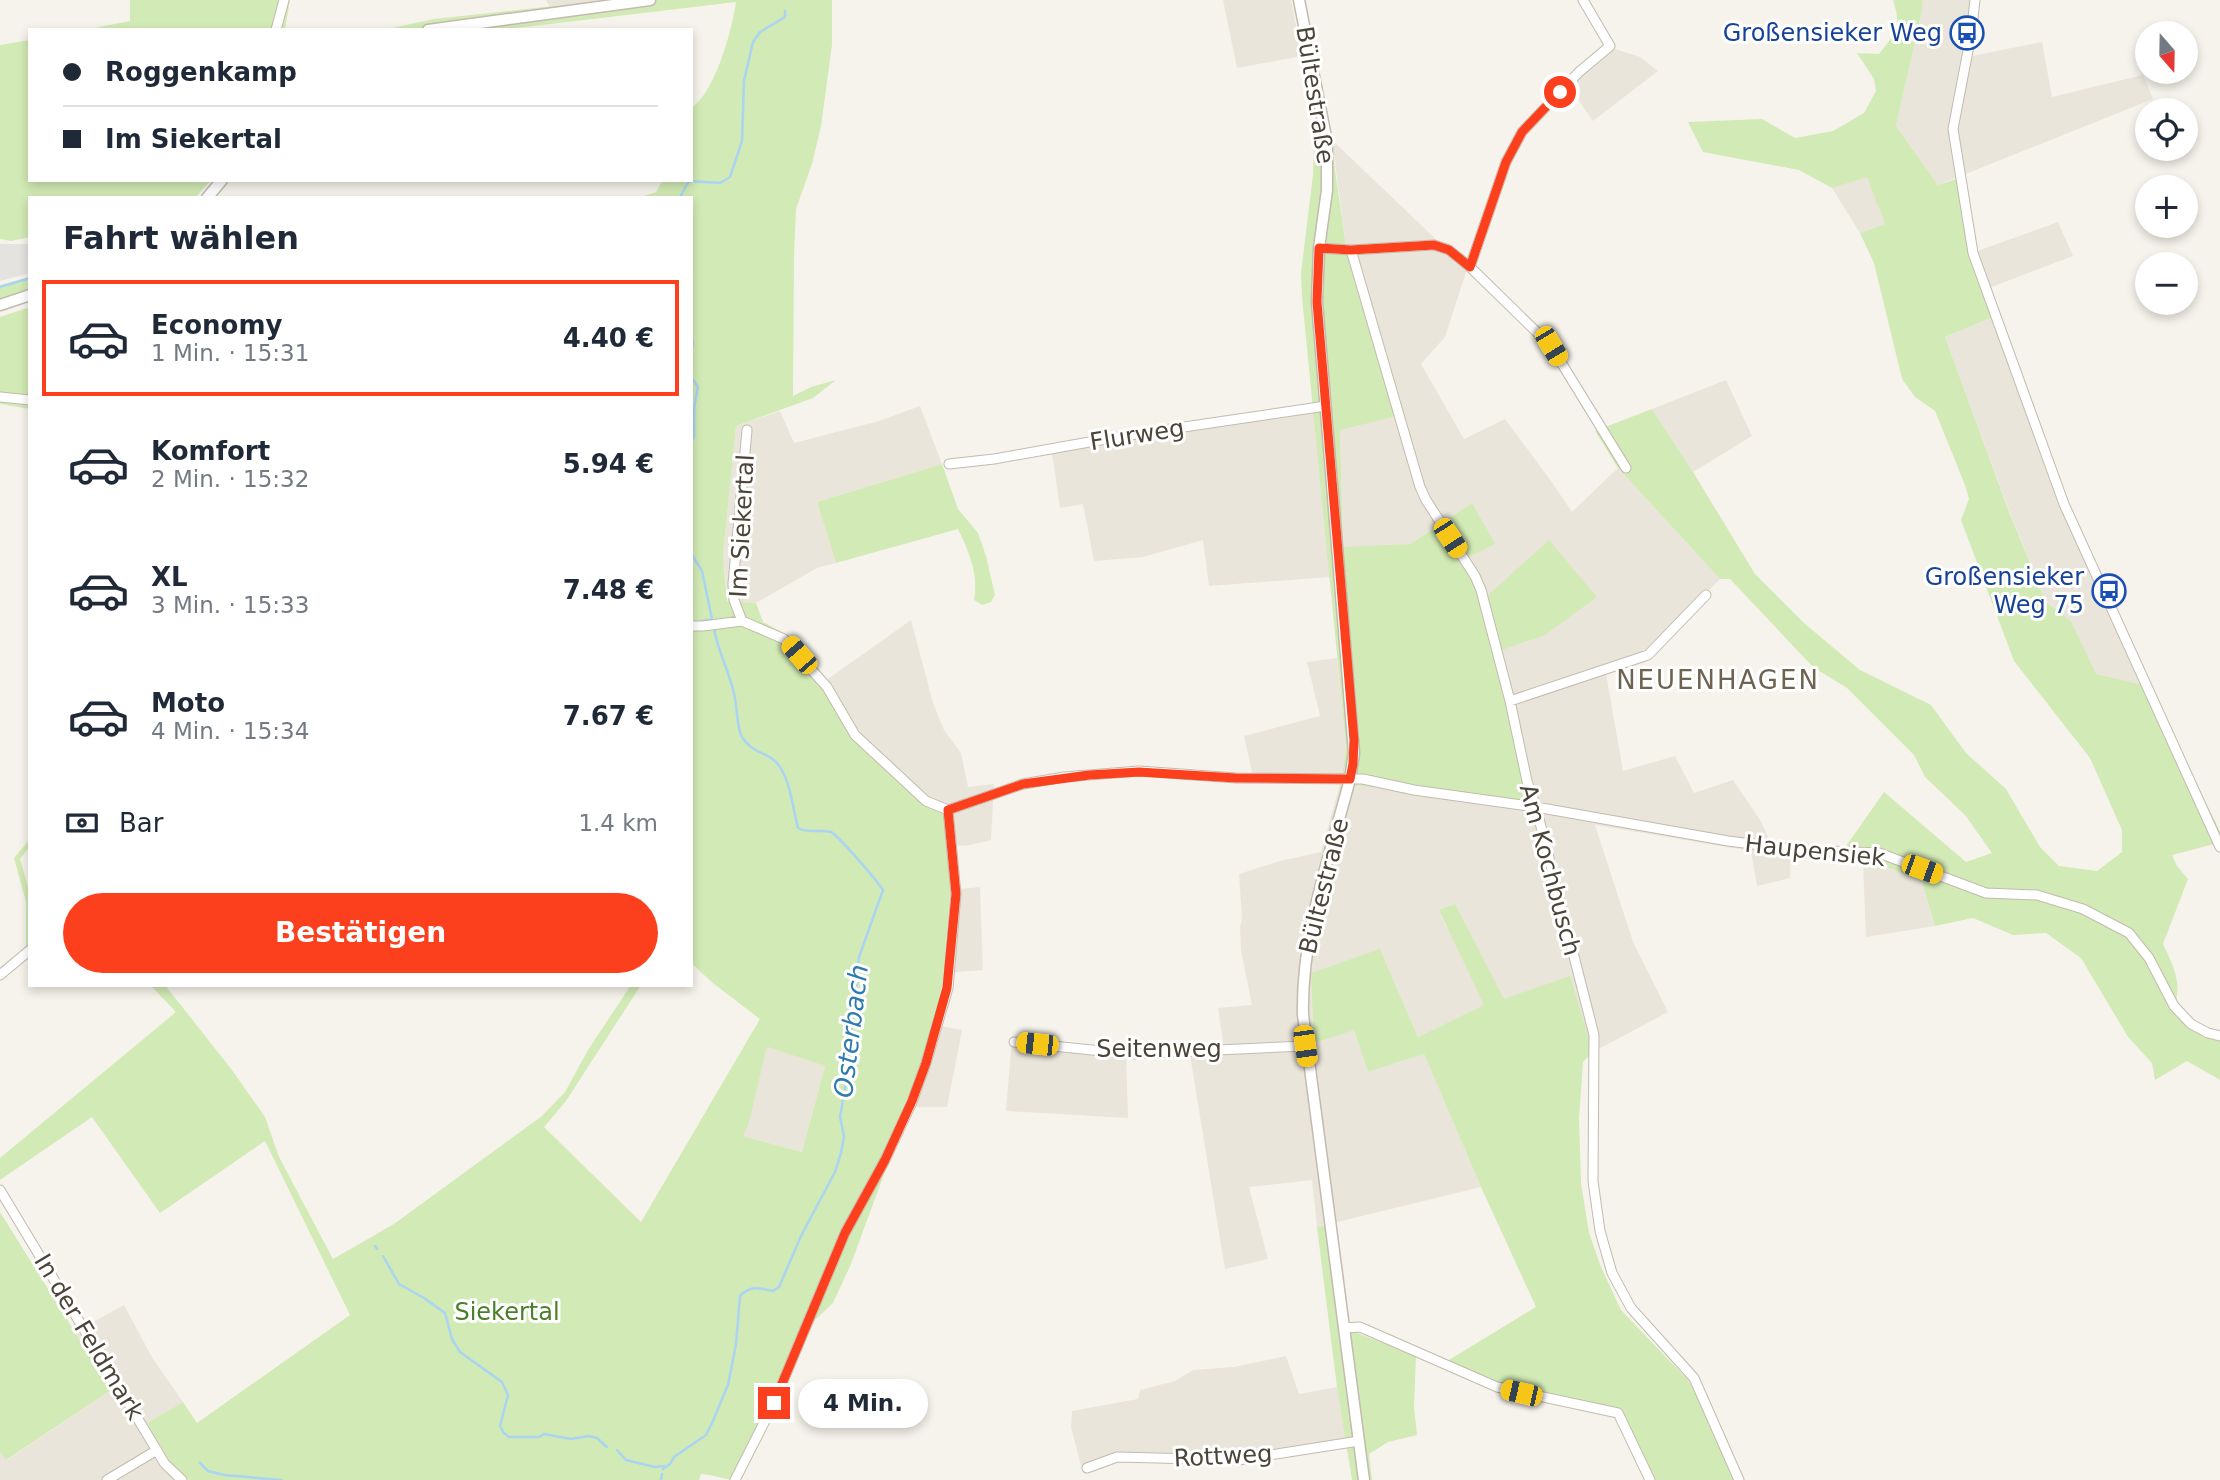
<!DOCTYPE html>
<html lang="de">
<head>
<meta charset="utf-8">
<style>
	:root { --surface:#fff; --page:#f6f6f7; --text:#1f2937; --muted:#747a83; --line:#e0e1e3; --accent:#fc3f1d }
	body { margin:0; font-family:"DejaVu Sans",sans-serif; background:var(--page); color:var(--text); height:100vh; display:flex; flex-direction:column; font-size:26px; white-space:nowrap }
	* { box-sizing:border-box; margin:0 }
	p { font-size:23px; color:var(--muted) }
	.icon { flex:none; width:38px; height:38px; fill:none; stroke:currentColor; stroke-width:2; stroke-linecap:round; stroke-linejoin:round }
	.map { position:relative; flex:1; overflow:hidden }
	.panel { position:absolute; left:28px; top:196px; width:665px; height:791px; display:flex; flex-direction:column; background:var(--surface); border-radius:0px; box-shadow:0 4px 10px #0003 }
	.panel>* { flex:none }
	.hud { position:absolute; left:28px; top:28px; width:665px; height:154px; border-radius:0px; box-shadow:0 4px 10px #0003; display:grid; align-content:center; height:154px; padding:0 35px; background:var(--surface) }
	.needle { width:46px; rotate:160deg }
	.controls { position:absolute; left:2135px; top:21px; display:grid; gap:14px }
	.controls a { display:grid; place-items:center; width:63px; height:63px; border-radius:50%; background:var(--surface); box-shadow:0 4px 10px #0003; font-size:35px }
	.end { position:absolute; width:32px; height:32px; margin:-16px; border:9px solid #fc3f1d; background:#fff; box-shadow:0 0 0 4px #fff }
	.from { border-radius:50% }
	.bubble { position:absolute; height:49px; border-radius:24px; background:var(--surface); box-shadow:0 4px 10px #0003; font-size:23px; font-weight:600; line-height:49px; text-align:center }
	.car { position:absolute; width:21px; height:42px; margin:-21px -10px; border-radius:9px; box-shadow:0 0 5px 2px #0007; background:linear-gradient(#f5c518 24%,#345 0 40%,#f5c518 0 76%,#345 0 86%,#f5c518 0) }
	.hud b { display:flex; align-items:center; gap:24px; height:66px; font-size:26px }
	.hud b+b { border-top:2px solid var(--line) }
	.hud i { width:18px; height:18px; background:var(--text) }
	ul { padding:0; list-style:none }
	li { display:flex; align-items:center; gap:21px; height:116px; margin:0 14px 10px; padding:0 21px; border:4px solid transparent; border-radius:0px }
	li div { flex:1 }
	li b { display:block; font-size:26px }
	li em { font-style:normal; font-weight:600 }
	li.selected { border-color:var(--accent) }
	li>.icon { width:63px; height:63px; stroke-width:1.5 }
	h2 { padding:0 35px; font-size:32px; line-height:84px }
	.pay { display:flex; align-items:center; gap:18px; height:77px; padding:0 35px; font-size:26px }
	.pay p { margin-inline-start:auto }
	.cta { display:flex; gap:14px; margin-top:auto; padding:14px 35px }
	.cta a { flex:1; height:80px; border-radius:42px; background:var(--accent); color:#fff; font-size:28px; font-weight:600; line-height:80px; text-align:center }
	.map>svg:first-child { display:block }
	.residential { fill:#eae5da }
	.green { fill:#d2eab5; fill-rule:evenodd }
	.parking { fill:#e5e3e0 }
	.lines { fill:none; stroke-linecap:round; stroke-linejoin:round }
	.stream { stroke:#a9d4f2; stroke-width:2.5 }
	.minor-casing { stroke:#c2bbae; stroke-width:11 }
	.tertiary-casing { stroke:#c2bbae; stroke-width:13 }
	.minor { stroke:#fff; stroke-width:9 }
	.tertiary { stroke:#fff; stroke-width:10 }
	.route { stroke:#fc3f1d; stroke-width:9 }
	.labels { text-anchor:middle; stroke-width:6; stroke-linejoin:round; paint-order:stroke }
	.transit-label { font-size:24px; fill:#164399; stroke:#fff; text-anchor:end }
	.street-label { font-size:24px; fill:#4b4439; stroke:#fff }
	.park-label { font-size:24px; fill:#4a7f2a; stroke:#fff }
	.neighbourhood-label { font-size:26px; letter-spacing:2px; fill:#6e6250; stroke:#fff }
	.water-label { font-size:26px; font-style:italic; fill:#2e7ab2; stroke:#fff }
</style>
</head>
<body>
<div class="map">
<svg width="2220" height="1480" viewBox="0 0 2220 1480">
	<rect width="100%" height="100%" fill="#f6f3ec"/>
	<path class="residential" d="M 546,0 L 610,0 L 550,7 Z
		M 1223,0 L 1291,0 L 1302,56 L 1237,68 Z
		M 1922,0 L 1975,0 L 1967,57 L 2042,42 L 2052,97 L 2143,75 L 2153,99 L 1938,185 L 1896,126 L 1923,6 Z
		M 1612,48 L 1640,57 L 1658,71 L 1593,121 L 1568,85 Z
		M 1332,140 L 1467,269 L 1445,337 L 1421,364 L 1464,439 L 1505,419 L 1551,481 L 1572,512 L 1618,468 L 1720,579 L 1647,653 L 1605,668 L 1623,771 L 1675,756 L 1694,793 L 1733,780 L 1760,820 L 1772,845 L 1791,848 L 1790,878 L 1757,886 L 1751,851 L 1595,825 L 1633,942 L 1668,1012 L 1593,1052 L 1504,1000 L 1439,911 L 1485,1005 L 1418,1037 L 1380,949 L 1354,1030 L 1368,1072 L 1424,1054 L 1481,1187 L 1317,1227 L 1312,1180 L 1249,1187 L 1268,1259 L 1225,1269 L 1189,1049 L 1224,1048 L 1218,1008 L 1252,1005 L 1241,950 L 1240,927 L 1242,919 L 1239,874 L 1280,861 L 1321,852 L 1340,784 L 1253,776 L 1244,736 L 1320,716 L 1307,662 L 1337,658 L 1346,746 L 1341,784 L 1484,598 L 1467,558 L 1472,503 L 1410,544 L 1343,548 L 1340,429 L 1396,416 L 1346,247 Z
		M 1867,176 L 1885,224 L 1860,233 L 1832,188 Z
		M 2058,222 L 2073,256 L 1989,288 L 2068,503 L 2148,686 L 2095,674 L 2071,621 L 2046,602 L 2007,505 L 1945,337 L 1993,317 L 1972,253 Z
		M 1726,380 L 1752,436 L 1693,472 L 1652,409 Z
		M 1313,404 L 1330,577 L 1209,586 L 1203,540 L 1143,557 L 1094,561 L 1083,504 L 1060,508 L 1052,453 Z
		M 920,406 L 942,464 L 817,502 L 836,563 L 817,568 L 756,603 L 728,601 L 723,555 L 736,426 L 780,411 L 794,443 L 879,421 Z
		M 911,620 L 933,703 L 944,730 L 961,753 L 968,787 L 994,784 L 991,840 L 965,846 L 954,845 L 936,804 L 856,736 L 825,681 Z
		M 1863,863 L 1889,868 L 1922,882 L 1935,926 L 1866,937 Z
		M 980,887 L 983,970 L 944,973 L 950,890 Z
		M 935,1025 L 962,1030 L 947,1107 L 903,1107 L 917,1079 Z
		M 1012,1039 L 1126,1051 L 1128,1118 L 1006,1111 Z
		M 767,1047 L 825,1066 L 802,1152 L 742,1136 L 749,1123 Z
		M 124,1305 L 153,1359 L 183,1402 L 147,1423 L 183,1477 L 190,1480 L 0,1480 L 0,1452 L 7,1460 L 111,1390 L 75,1332 Z
		M 1286,1356 L 1299,1394 L 1337,1387 L 1348,1447 L 1238,1463 L 1118,1462 L 1083,1473 L 1071,1427 L 1072,1411 L 1138,1399 L 1140,1390 L 1175,1381 L 1193,1370 L 1234,1367 Z"/>
	<path class="green" d="M 130,0 L 290,0 L 285,30 L 84,30 L 130,21 Z
		M 610,0 L 832,0 L 832,45 L 821,126 L 812,164 L 796,209 L 794,256 L 793,396 L 811,387 L 836,380 L 813,398 L 736,426 L 723,555 L 727,601 L 756,603 L 763,622 L 793,638 L 825,681 L 856,736 L 936,804 L 946,803 L 950,846 L 950,890 L 944,973 L 935,1025 L 917,1079 L 903,1107 L 914,1106 L 890,1158 L 851,1264 L 833,1303 L 814,1321 L 777,1404 L 738,1480 C 724,1480 715,1475 701,1474 L 699,1480 L 190,1480 L 176,1471 L 147,1423 L 183,1402 L 197,1423 L 350,1315 L 265,1141 L 160,1213 L 92,1117 L 0,1180 L 0,1158 L 176,1012 L 150,985 L 165,985 L 232,1070 L 265,1117 L 279,1157 L 333,1259 L 394,1224 L 542,1116 L 565,1092 L 588,1050 L 631,985 L 641,985 L 566,1101 L 544,1127 L 641,1222 L 760,1019 L 714,984 L 691,963 L 691,198 L 638,198 L 656,192 L 663,180 L 691,180 L 691,108 C 715,93 732,30 736,2 L 499,30 L 383,30 L 434,19 ZM 767,1047 L 825,1066 L 802,1152 L 743,1136 L 749,1123 Z
		M 1893,0 L 1922,0 L 1923,6 L 1896,126 L 1938,185 L 1959,178 L 1972,253 L 1993,317 L 1945,337 L 2008,509 L 2046,602 L 2071,621 L 2096,674 L 2148,686 L 2220,831 L 2220,845 L 2218,843 L 2172,855 L 2177,866 L 2188,879 L 2163,944 C 2173,965 2182,982 2175,1005 C 2191,1022 2197,1027 2220,1031 L 2220,1080 L 2187,1061 L 2155,1080 L 2152,1063 L 2128,1037 L 2081,958 L 2046,933 L 2013,935 L 1973,918 L 1935,926 L 1922,882 L 1889,868 L 1837,859 L 1884,792 L 1966,862 L 1992,853 L 1965,815 L 1925,777 L 1914,755 L 1847,688 L 1813,667 L 1730,579 L 1720,579 L 1618,468 L 1595,431 L 1652,409 L 1693,472 L 1755,574 L 1804,623 L 1860,670 L 1931,705 L 1966,753 L 2006,789 L 2040,847 L 2059,866 L 2097,871 L 2122,852 L 2122,830 L 2090,758 L 2014,661 L 1961,520 L 1969,499 L 1965,485 L 1935,411 L 1915,397 L 1902,379 L 1874,263 L 1860,233 L 1885,224 L 1867,177 L 1832,188 L 1799,170 L 1703,152 L 1688,122 L 1762,119 L 1795,138 L 1833,131 L 1864,113 L 1876,91 L 1874,79 L 1857,53 L 1879,54 C 1896,32 1902,28 1893,0 Z
		M 30,40 L 30,180 L 211,180 L 195,198 L 30,198 L 30,237 L 11,241 L 0,239 L 0,45 Z
		M 1327,114 L 1346,247 L 1397,416 L 1340,430 L 1343,547 L 1410,544 L 1472,503 L 1495,544 L 1467,558 L 1485,598 L 1549,540 L 1597,597 L 1545,635 L 1496,652 L 1533,802 L 1341,784 L 1346,746 L 1302,297 L 1301,273 L 1313,175 L 1314,144 L 1312,120 Z
		M 30,277 L 30,290 L 0,300 L 0,285 Z
		M 30,307 L 30,409 L 0,404 L 0,317 Z
		M 942,464 L 958,509 L 978,533 L 986,556 L 995,595 L 991,602 L 982,605 L 974,600 C 979,575 969,552 958,529 L 836,563 L 817,502 Z
		M 30,839 L 30,846 L 20,859 L 30,894 L 30,955 L 9,973 L 5,965 L 26,946 L 26,902 L 14,858 Z
		M 1455,904 L 1504,999 L 1570,976 L 1593,1052 L 1583,1062 L 1579,1119 L 1581,1183 L 1589,1233 L 1601,1267 L 1621,1310 L 1688,1380 L 1744,1480 L 1645,1480 L 1617,1417 L 1577,1407 L 1529,1401 L 1490,1388 L 1439,1366 L 1536,1307 L 1481,1187 L 1424,1054 L 1368,1072 L 1354,1030 L 1314,1043 L 1311,973 L 1380,949 L 1418,1037 L 1484,1005 L 1439,910 Z
		M 0,1212 L 111,1390 L 6,1460 L 0,1452 Z
		M 1334,1224 L 1347,1329 L 1416,1356 L 1414,1407 L 1417,1435 L 1388,1442 L 1369,1454 L 1372,1480 L 1352,1480 L 1337,1387 L 1317,1227 Z"/>
	<path class="parking" d="M 0,244 L 30,244 L 30,273 L 0,281 Z"/>
	<g class="lines">
		<path class="stream" d="M 683,198 L 681,195 L 689,181 L 720,183 L 730,177 L 742,141 L 744,81 L 753,42 L 760,32 L 785,17 L 785,11
			M 691,214 L 691,225
			M 0,287 L 30,278
			M 691,332 L 693,344 L 691,350
			M 691,377 L 698,387 L 694,408 L 694,436 L 691,444
			M 691,553 L 702,571 L 712,619
			M 698,622 L 712,619 L 713,622
			M 375,1246 L 377,1249
			M 383,1256 L 399,1284 L 424,1298 L 445,1313 L 452,1339 L 460,1352 L 502,1382 L 508,1395 L 500,1426 L 504,1433 L 509,1437 L 539,1437 L 544,1434 L 571,1439 L 589,1436 L 597,1438 L 607,1447
			M 617,1450 L 626,1460 L 655,1467 L 664,1466
			M 200,1463 L 208,1471 L 224,1475 L 281,1480
			M 663,1469 L 670,1464 L 674,1457 L 706,1435 L 712,1423 L 728,1385 L 736,1344 L 740,1296 C 751,1285 759,1288 773,1291 L 779,1287 L 801,1236 L 835,1172 L 841,1153 L 844,1136 L 840,1117 L 847,1076 L 859,957 L 883,890 C 878,882 838,835 831,832 C 820,829 809,834 798,828 C 793,810 790,776 776,762 C 766,752 752,753 742,737 C 737,728 738,717 736,706 C 734,679 718,655 714,628
			M 661,1480 L 662,1474"/>
		<defs>
			<path id="minor" d="M 1975,0 L 1971,35 L 1953,129 L 1973,253 L 2064,504 L 2220,847
				M 276,30 L 284,0
				M 1319,248 L 1351,250 L 1434,245 L 1449,250 L 1470,267 L 1551,346 L 1626,468
				M 1351,250 L 1420,487 L 1426,500 L 1475,576 L 1481,590 L 1510,701 L 1527,781 L 1536,807 L 1594,1035 L 1593,1181 L 1600,1231 L 1612,1273 L 1631,1308 L 1694,1378 L 1739,1480
				M 1470,267 L 1506,162 L 1522,132 L 1579,72 L 1610,46 L 1583,0
				M 0,397 L 30,400
				M 949,464 L 994,459 L 1123,436 L 1326,406
				M 742,621 L 734,600 L 733,584 L 747,430
				M 691,626 L 703,626 L 742,621 L 784,639 L 827,687 L 855,735 L 926,801 L 948,810
				M 1510,701 L 1648,655 L 1706,595
				M 948,810 L 1023,784 L 1064,777 L 1139,771 L 1236,778 L 1363,779 L 1414,790 L 1536,807 L 1728,841 L 1801,850 L 1879,853 L 1986,893 L 2037,895 L 2083,909 L 2129,933 L 2149,958 L 2174,1006 L 2191,1024 L 2208,1033 L 2220,1036
				M 0,975 L 30,950
				M 1014,1042 L 1131,1054 L 1305,1046
				M 0,1190 L 165,1464 L 182,1480
				M 1344,1328 L 1360,1327 L 1497,1387 L 1618,1413 L 1650,1480
				M 1087,1468 L 1117,1457 L 1238,1460 L 1359,1441
				M 107,1480 L 157,1450
				M 735,1480 L 774,1403 L 845,1233 L 885,1160 L 912,1102 L 926,1063 L 948,988 L 956,894 L 948,810"/>
			<path id="tertiary" d="M 1299,0 L 1327,142 L 1327,190 L 1319,248 L 1317,302 L 1354,753 L 1350,779 C 1330,856 1301,934 1303,1015 L 1364,1480
				M 428,30 L 650,0
				M 207,198 L 222,180
				M 0,305 L 30,295"/>
		</defs>
		<use href="#minor" class="minor-casing"/>
		<use href="#tertiary" class="tertiary-casing"/>
		<use href="#minor" class="minor"/>
		<use href="#tertiary" class="tertiary"/>
	</g>
	<g class="lines">
		<path class="route" d="M 774,1403 L 845,1233 L 885,1160 L 912,1101 L 926,1063 L 947,988 L 956,894 L 948,810 L 1023,784 L 1089,775 L 1139,772 L 1236,778 L 1350,779 L 1353,764 L 1354,740 L 1317,302 L 1319,248 L 1351,250 L 1434,245 L 1449,250 L 1470,267 L 1506,162 L 1522,132 L 1560,92"/>
	</g>
	<defs>
		<symbol id="bus-ring" viewBox="-11 -11 22 22"><circle r="9.5" fill="#fff" stroke="#1a4fb4" stroke-width="1.5"/><path d="M-5-6H5V4H4V6H2V4H-2V6H-4V4H-5ZM-3.5-4V0h7V-4ZM-3.5 1.2v1.5H-2V1.2ZM2 1.2v1.5H3.5V1.2Z" fill="#1a4fb4"/></symbol>
	</defs>
	<g fill-rule="evenodd">
		<use href="#bus-ring" x="1948" y="14" width="38" height="38"/>
		<use href="#bus-ring" x="2090" y="572" width="38" height="38"/>
	</g>
	<g class="labels">
		<g class="transit-label">
			<text x="1942" y="41">Großensieker Weg</text>
			<text x="2084" y="585">Großensieker<tspan x="2084" dy="28">Weg 75</tspan></text>
		</g>
		<g class="street-label">
			<text transform="translate(1315 95) rotate(81)" y="8">Bültestraße</text>
			<text transform="translate(1137 435) rotate(-9)" y="8">Flurweg</text>
			<text transform="translate(742 526) rotate(-87)" y="8">Im Siekertal</text>
			<text transform="translate(1815 851) rotate(6)" y="8">Haupensiek</text>
			<text transform="translate(1550 870) rotate(75)" y="8">Am Kochbusch</text>
			<text transform="translate(1324 886) rotate(-76)" y="8">Bültestraße</text>
			<text x="1159" y="1057">Seitenweg</text>
			<text transform="translate(89 1337) rotate(59)" y="8">In der Feldmark</text>
			<text transform="translate(1223 1456) rotate(-3)" y="8">Rottweg</text>
		</g>
		<g class="park-label">
			<text x="507" y="1320">Siekertal</text>
		</g>
		<g class="neighbourhood-label">
			<text x="1718" y="689">NEUENHAGEN</text>
		</g>
		<g class="water-label">
			<text transform="translate(851 1031) rotate(-83)" y="9">Osterbach</text>
		</g>
	</g>
</svg>
<div class="controls">
<a><svg class="needle" viewBox="-14 -14 28 28"><path d="M0-13l5 13h-10z" fill="#e53935"/><path d="M0 13l5-13h-10z" fill="#747a83"/></svg></a>
<a><svg class="icon" aria-label="locate" viewBox="0 0 24 24"><circle cx="12" cy="12" r="6"/><path d="M12 2v4M12 18v4M2 12h4M18 12h4"/></svg></a>
<a>+</a>
<a>−</a>
</div>
<i class="end from" style="left:1560px;top:92px"></i>
<i class="end" style="left:774px;top:1403px"></i>
<div class="bubble" style="left:798px;top:1379px;width:130px">4 Min.</div>
<i class="car" style="left:1551px;top:346px;rotate:149deg"></i>
<i class="car" style="left:1450px;top:538px;rotate:147deg"></i>
<i class="car" style="left:799px;top:655px;rotate:319deg"></i>
<i class="car" style="left:1922px;top:869px;rotate:110deg"></i>
<i class="car" style="left:1037px;top:1044px;rotate:276deg"></i>
<i class="car" style="left:1305px;top:1046px;rotate:172deg"></i>
<i class="car" style="left:1521px;top:1393px;rotate:283deg"></i>
<div class="hud">
<b><i class="from"></i>Roggenkamp</b>
<b><i></i>Im Siekertal</b>
</div>
<section class="panel">
<h2>Fahrt wählen</h2>
<ul>
<li class="selected"><svg class="icon" aria-label="car" viewBox="0 0 24 24"><path d="M5 17H2v-5l4-1 3-4h7l3 4 3 1v5h-3M9 17h6M6 11h13"/><circle cx="7" cy="17" r="2"/><circle cx="17" cy="17" r="2"/></svg><div><b>Economy</b><p>1 Min. · 15:31</p></div><em>4.40 €</em></li>
<li><svg class="icon" aria-label="car" viewBox="0 0 24 24"><path d="M5 17H2v-5l4-1 3-4h7l3 4 3 1v5h-3M9 17h6M6 11h13"/><circle cx="7" cy="17" r="2"/><circle cx="17" cy="17" r="2"/></svg><div><b>Komfort</b><p>2 Min. · 15:32</p></div><em>5.94 €</em></li>
<li><svg class="icon" aria-label="car" viewBox="0 0 24 24"><path d="M5 17H2v-5l4-1 3-4h7l3 4 3 1v5h-3M9 17h6M6 11h13"/><circle cx="7" cy="17" r="2"/><circle cx="17" cy="17" r="2"/></svg><div><b>XL</b><p>3 Min. · 15:33</p></div><em>7.48 €</em></li>
<li><svg class="icon" aria-label="car" viewBox="0 0 24 24"><path d="M5 17H2v-5l4-1 3-4h7l3 4 3 1v5h-3M9 17h6M6 11h13"/><circle cx="7" cy="17" r="2"/><circle cx="17" cy="17" r="2"/></svg><div><b>Moto</b><p>4 Min. · 15:34</p></div><em>7.67 €</em></li>
</ul>
<div class="pay"><svg class="icon" aria-label="cash" viewBox="0 0 24 24"><path d="M3 7h18v10H3z"/><circle cx="12" cy="12" r="2"/></svg>Bar<p>1.4 km</p></div>
<div class="cta"><a>Bestätigen</a></div>
</section>
</div>
</body>
</html>
